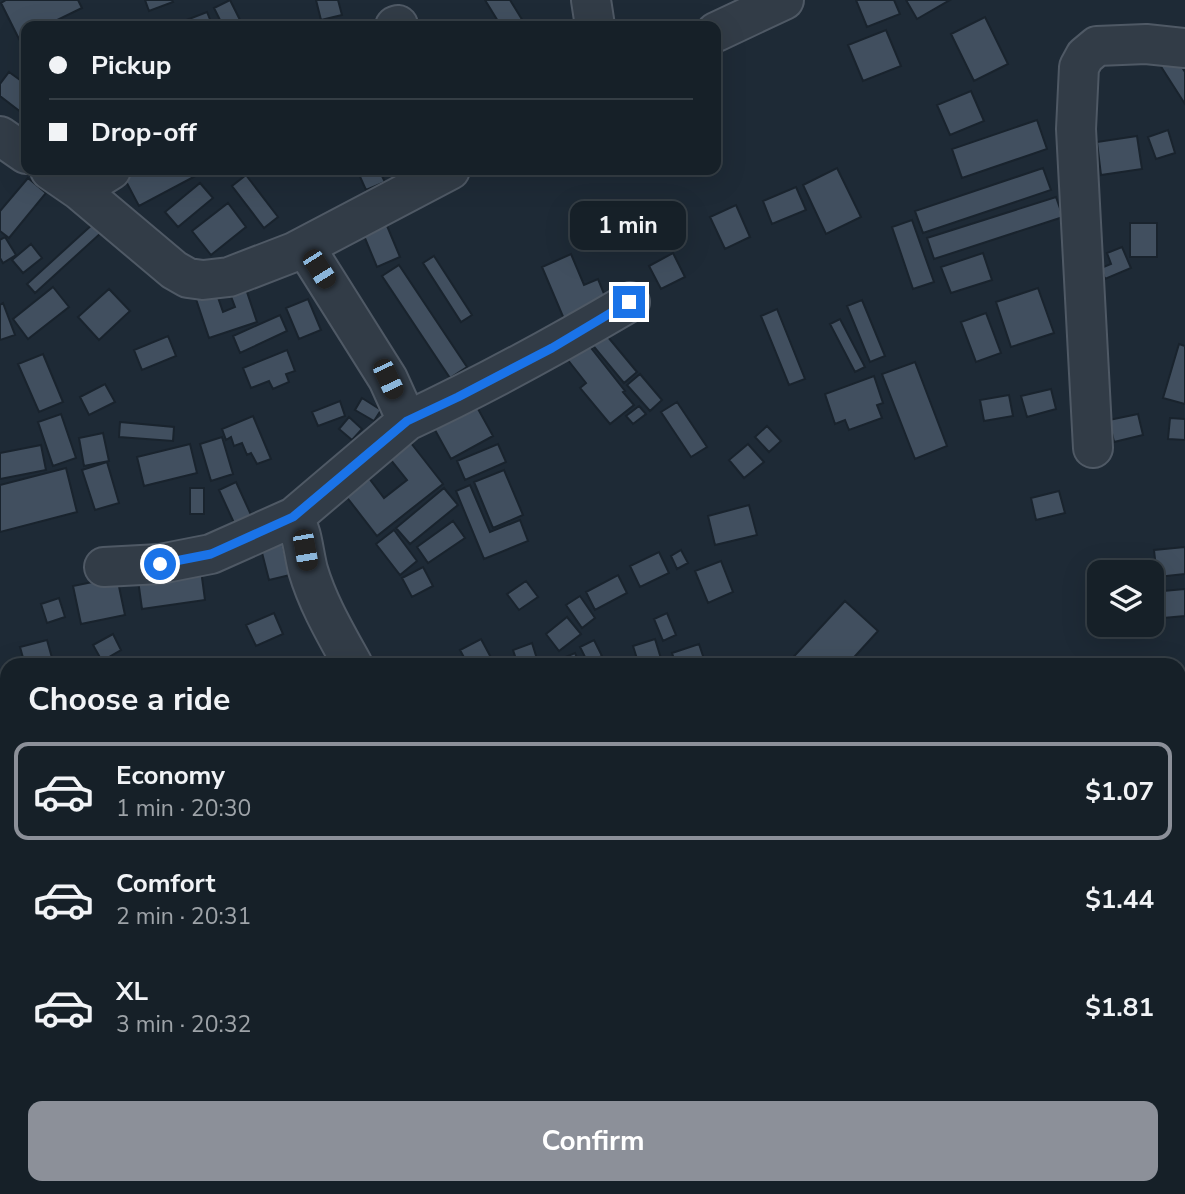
<!DOCTYPE html>
<html lang="en">
<head>
<meta charset="utf-8">
<style>
	:root { --surface:#162028; --page:#232d34; --text:#f1f3f6; --muted:#9ea3a8; --line:#353e45; --accent:#8c9099 }
	body { margin:0; font-family:"Nunito Sans",sans-serif; background:var(--page); color:var(--text); height:100vh; display:flex; flex-direction:column; font-size:26px; white-space:nowrap }
	* { box-sizing:border-box; margin:0 }
	p { font-size:23px; color:var(--muted) }
	.icon { flex:none; width:38px; height:38px; fill:none; stroke:currentColor; stroke-width:2; stroke-linecap:round; stroke-linejoin:round }
	.map { position:relative; flex:1; overflow:hidden }
	.side { position:absolute; left:0px; top:658px; width:1186px; height:537px; display:flex; flex-direction:column; background:var(--surface); border-radius:21px 21px 0 0; box-shadow:0 7px 28px #0002,0 0 0 2px var(--line) }
	.side>* { flex:none }
	.guide { position:absolute; left:21px; top:21px; width:700px; height:154px; border-radius:14px; box-shadow:0 7px 28px #0002,0 0 0 2px var(--line); display:grid; align-content:center; height:154px; padding:0 28px; background:var(--surface) }
	.buttons { position:absolute; left:1087px; top:560px; display:grid; gap:14px }
	.buttons a { display:grid; place-items:center; width:77px; height:77px; border-radius:14px; background:var(--surface); box-shadow:0 7px 28px #0002,0 0 0 2px var(--line); font-size:35px }
	.end { position:absolute; width:32px; height:32px; margin:-16px; border:9px solid #1a73e8; background:#fff; box-shadow:0 0 0 4px #fff }
	.from { border-radius:50% }
	.bubble { position:absolute; height:49px; border-radius:14px; background:var(--surface); box-shadow:0 7px 28px #0002,0 0 0 2px var(--line); font-size:23px; font-weight:700; line-height:49px; text-align:center }
	.car { position:absolute; width:21px; height:42px; margin:-21px -10px; border-radius:9px; box-shadow:0 0 5px 2px #0007; background:linear-gradient(#222 24%,#8ab4d8 0 40%,#222 0 76%,#8ab4d8 0 86%,#222 0) }
	.guide b { display:flex; align-items:center; gap:24px; height:66px; font-size:26px }
	.guide b+b { border-top:2px solid var(--line) }
	.guide i { width:18px; height:18px; background:var(--text) }
	ul { padding:0; list-style:none }
	li { display:flex; align-items:center; gap:21px; height:98px; margin:0 14px 10px; padding:0 14px; border:4px solid transparent; border-radius:14px }
	li div { flex:1 }
	li b { display:block; font-size:26px }
	li em { font-style:normal; font-weight:700 }
	li.on { border-color:var(--accent) }
	li>.icon { width:63px; height:63px; stroke-width:1.5 }
	h2 { padding:0 28px; font-size:32px; line-height:84px }
	.primary-button { display:flex; gap:14px; margin-top:auto; padding:14px 28px }
	.primary-button a { flex:1; height:80px; border-radius:14px; background:var(--accent); color:#fff; font-size:28px; font-weight:700; line-height:80px; text-align:center }
	.map>svg:first-child { display:block }
	.building { fill:#414f5f; stroke:#19232d; stroke-width:2 }
	.lines { fill:none; stroke-linecap:round; stroke-linejoin:round }
	.minor-casing { stroke:#4f5965; stroke-width:42 }
	.minor { stroke:#323c47; stroke-width:38 }
	.route { stroke:#1a73e8; stroke-width:9 }
</style>
</head>
<body>
<div class="map">
<svg width="1185" height="1194" viewBox="0 0 1185 1194">
	<rect width="100%" height="100%" fill="#1e2a36"/>
	<path class="building" d="M 6,0 L 78,0 L 82,8 L 45,26 L 26,26 L 26,35 L 19,39 L 1,3 Z
		M 145,0 L 172,0 L 173,2 L 149,11 Z
		M 230,0 L 243,26 L 223,26 L 214,8 Z
		M 316,0 L 338,0 L 342,15 L 321,20 Z
		M 485,0 L 510,0 L 526,26 L 501,26 Z
		M 856,0 L 894,0 L 900,14 L 867,27 Z
		M 906,0 L 950,0 L 917,19 Z
		M 207,12 L 211,22 L 201,26 L 171,26 Z
		M 985,17 L 1008,64 L 974,81 L 951,34 Z
		M 886,30 L 901,66 L 863,81 L 848,45 Z
		M 1175,56 L 1185,72 L 1185,104 L 1160,65 Z
		M 9,72 L 23,82 L 26,78 L 26,116 L 0,96 L 0,84 Z
		M 971,91 L 984,121 L 950,135 L 937,105 Z
		M 1037,120 L 1047,149 L 962,178 L 952,149 Z
		M 1168,130 L 1175,153 L 1156,159 L 1148,137 Z
		M 1137,136 L 1142,169 L 1101,175 L 1097,142 Z
		M 837,168 L 861,217 L 826,234 L 803,185 Z
		M 1043,168 L 1051,190 L 923,233 L 915,211 Z
		M 120,170 L 204,170 L 205,171 L 139,206 Z
		M 357,170 L 379,170 L 385,182 L 366,190 Z
		M 246,175 L 278,217 L 264,228 L 232,186 Z
		M 28,178 L 46,193 L 9,238 L 0,231 L 0,211 Z
		M 200,183 L 213,198 L 178,227 L 165,212 Z
		M 796,187 L 806,210 L 772,224 L 763,201 Z
		M 1056,197 L 1063,217 L 934,259 L 927,238 Z
		M 228,203 L 246,227 L 211,255 L 192,231 Z
		M 736,205 L 750,237 L 725,249 L 710,217 Z
		M 912,220 L 934,282 L 913,289 L 892,227 Z
		M 385,221 L 400,257 L 377,267 L 362,231 Z
		M 94,223 L 102,232 L 35,293 L 27,284 Z
		M 1130,223 L 1157,223 L 1157,257 L 1130,257 Z
		M 5,237 L 16,255 L 3,263 L 0,258 L 0,240 Z
		M 31,244 L 42,258 L 23,273 L 12,260 Z
		M 1122,247 L 1131,268 L 1105,279 L 1101,268 L 1111,264 L 1107,253 Z
		M 673,253 L 685,277 L 661,289 L 649,266 Z
		M 983,253 L 992,280 L 951,293 L 941,267 Z
		M 571,254 L 584,285 L 598,279 L 607,301 L 564,319 L 542,267 Z
		M 434,256 L 472,315 L 461,322 L 423,263 Z
		M 399,265 L 467,367 L 450,378 L 382,276 Z
		M 243,280 L 257,322 L 209,338 L 193,290 L 213,283 L 223,312 L 235,307 L 227,286 Z
		M 53,287 L 69,307 L 28,339 L 13,319 Z
		M 1038,288 L 1054,333 L 1011,347 L 996,302 Z
		M 109,289 L 130,311 L 99,340 L 78,317 Z
		M 308,299 L 321,330 L 299,339 L 286,308 Z
		M 862,300 L 885,356 L 870,362 L 847,306 Z
		M 3,303 L 15,335 L 0,340 L 0,305 Z
		M 777,309 L 805,379 L 789,385 L 761,316 Z
		M 986,313 L 1001,353 L 976,362 L 961,322 Z
		M 280,315 L 287,331 L 240,353 L 233,336 Z
		M 840,319 L 865,367 L 855,372 L 830,324 Z
		M 598,325 L 637,372 L 624,383 L 585,336 Z
		M 580,334 L 625,391 L 623,392 L 634,405 L 610,424 L 580,388 L 586,383 L 560,350 Z
		M 168,336 L 176,356 L 142,370 L 134,350 Z
		M 1179,344 L 1185,346 L 1185,404 L 1163,398 Z
		M 287,350 L 295,371 L 286,374 L 289,382 L 273,389 L 269,381 L 251,388 L 243,368 Z
		M 43,354 L 63,402 L 39,412 L 18,364 Z
		M 915,362 L 947,446 L 915,459 L 882,374 Z
		M 640,374 L 662,400 L 650,411 L 627,385 Z
		M 874,376 L 883,403 L 877,405 L 882,418 L 849,430 L 845,420 L 835,424 L 825,394 Z
		M 105,384 L 115,402 L 89,415 L 80,397 Z
		M 1051,389 L 1056,409 L 1027,417 L 1021,396 Z
		M 1009,395 L 1013,416 L 984,421 L 980,400 Z
		M 362,398 L 381,410 L 374,421 L 355,410 Z
		M 472,398 L 493,436 L 451,459 L 430,421 Z
		M 340,401 L 345,416 L 318,426 L 312,412 Z
		M 677,402 L 707,447 L 691,457 L 661,412 Z
		M 639,406 L 646,414 L 633,424 L 626,416 Z
		M 61,414 L 76,458 L 53,466 L 38,422 Z
		M 1138,414 L 1143,435 L 1114,442 L 1109,420 Z
		M 253,416 L 271,459 L 257,464 L 251,453 L 247,455 L 242,443 L 234,446 L 231,437 L 226,440 L 222,429 Z
		M 349,417 L 362,429 L 352,440 L 339,429 Z
		M 1170,418 L 1185,419 L 1185,440 L 1168,439 Z
		M 120,422 L 174,427 L 173,441 L 119,437 Z
		M 767,426 L 781,441 L 769,452 L 755,437 Z
		M 103,433 L 109,461 L 84,466 L 79,438 Z
		M 222,437 L 233,474 L 211,481 L 200,444 Z
		M 407,438 L 443,484 L 377,536 L 342,491 L 365,473 L 384,498 L 407,480 L 386,454 Z
		M 190,444 L 197,473 L 144,486 L 137,457 Z
		M 498,444 L 506,462 L 465,480 L 457,461 Z
		M 748,444 L 764,462 L 744,478 L 729,460 Z
		M 41,445 L 46,470 L 0,479 L 0,453 Z
		M 107,462 L 119,503 L 95,510 L 82,470 Z
		M 66,468 L 77,512 L 0,532 L 0,485 Z
		M 504,470 L 523,515 L 493,528 L 474,482 Z
		M 236,482 L 252,517 L 235,525 L 219,490 Z
		M 470,485 L 490,532 L 520,520 L 528,541 L 484,559 L 456,491 Z
		M 190,488 L 204,488 L 204,514 L 190,514 Z
		M 444,488 L 458,505 L 410,544 L 396,528 Z
		M 1059,491 L 1065,513 L 1036,520 L 1031,498 Z
		M 749,505 L 757,535 L 715,545 L 708,516 Z
		M 453,521 L 465,538 L 428,563 L 417,547 Z
		M 394,530 L 417,561 L 400,575 L 376,544 Z
		M 281,539 L 290,575 L 269,580 L 260,545 Z
		M 1185,547 L 1185,574 L 1157,577 L 1154,550 Z
		M 681,550 L 688,563 L 677,569 L 671,556 Z
		M 659,552 L 669,573 L 640,587 L 630,566 Z
		M 721,561 L 733,592 L 708,603 L 695,571 Z
		M 423,567 L 433,586 L 412,597 L 402,578 Z
		M 201,570 L 205,600 L 142,609 L 138,580 Z
		M 618,575 L 627,593 L 595,610 L 586,592 Z
		M 117,577 L 125,615 L 81,624 L 73,586 Z
		M 526,581 L 538,597 L 519,610 L 507,594 Z
		M 1185,589 L 1185,616 L 1152,619 L 1152,592 Z
		M 580,596 L 595,618 L 582,628 L 566,605 Z
		M 59,598 L 65,617 L 47,623 L 41,604 Z
		M 845,601 L 878,631 L 847,665 L 786,665 Z
		M 274,613 L 283,634 L 256,646 L 246,625 Z
		M 667,613 L 676,635 L 663,641 L 654,619 Z
		M 567,617 L 581,634 L 559,651 L 546,634 Z
		M 113,634 L 121,650 L 102,661 L 93,645 Z
		M 481,639 L 495,665 L 468,665 L 460,650 Z
		M 655,639 L 663,665 L 639,665 L 633,646 Z
		M 47,640 L 54,665 L 25,665 L 20,647 Z
		M 594,640 L 602,656 L 588,663 L 580,647 Z
		M 532,643 L 537,659 L 518,665 L 513,650 Z
		M 699,644 L 706,665 L 676,665 L 672,653 Z
		M 575,653 L 580,665 L 547,665 Z
		M 7,954 L 7,985 L 0,989 L 0,958 Z
		M 0,1003 L 7,1016 L 7,1026 L 0,1029 Z
		M 453,1188 L 480,1188 L 483,1194 L 456,1194 Z
		M 949,1188 L 976,1188 L 982,1194 L 955,1194 Z"/>
	<g class="lines">
		<defs>
			<path id="minor" d="M 591,0 L 595,26
				M 395,26 L 398,25
				M 716,32 L 784,0
				M 0,136 L 26,154
				M 50,170 L 79,190 L 174,270 L 188,278 L 203,280 L 229,277 L 294,252 L 450,170
				M 79,190 L 111,170
				M 305,247 L 388,379 L 407,421 L 294,517 C 303,535 303,550 308,570 C 318,604 336,634 353,665
				M 407,421 C 484,385 557,345 630,302
				M 1093,448 L 1076,129 L 1079,67 L 1085,56 L 1097,46 L 1146,44 L 1185,48
				M 104,567 L 160,564 L 211,554 L 294,517
				M 0,1089 L 7,1086
				M 249,1188 L 253,1194
				M 918,1188 L 925,1194
				M 845,1194 L 849,1188"/>
		</defs>
		<use href="#minor" class="minor-casing"/>
		<use href="#minor" class="minor"/>
	</g>
	<g class="lines">
		<path class="route" d="M 160,564 L 211,554 L 293,517 L 407,421 L 458,397 L 552,348 L 629,302"/>
	</g>
</svg>
<div class="buttons">
<a><svg class="icon" aria-label="layers" viewBox="0 0 24 24"><path d="M12 4l9 5-9 5-9-5zM3 14l9 5 9-5"/></svg></a>
</div>
<i class="end from" style="left:160px;top:564px"></i>
<i class="end" style="left:629px;top:302px"></i>
<div class="bubble" style="left:570px;top:201px;width:116px">1 min</div>
<i class="car" style="left:319px;top:269px;rotate:148deg"></i>
<i class="car" style="left:388px;top:379px;rotate:155deg"></i>
<i class="car" style="left:305px;top:550px;rotate:170deg"></i>
<div class="guide">
<b><i class="from"></i>Pickup</b>
<b><i></i>Drop-off</b>
</div>
<section class="side">
<h2>Choose a ride</h2>
<ul>
<li class="on"><svg class="icon" aria-label="car" viewBox="0 0 24 24"><path d="M5 17H2v-5l4-1 3-4h7l3 4 3 1v5h-3M9 17h6M6 11h13"/><circle cx="7" cy="17" r="2"/><circle cx="17" cy="17" r="2"/></svg><div><b>Economy</b><p>1 min · 20:30</p></div><em>$1.07</em></li>
<li><svg class="icon" aria-label="car" viewBox="0 0 24 24"><path d="M5 17H2v-5l4-1 3-4h7l3 4 3 1v5h-3M9 17h6M6 11h13"/><circle cx="7" cy="17" r="2"/><circle cx="17" cy="17" r="2"/></svg><div><b>Comfort</b><p>2 min · 20:31</p></div><em>$1.44</em></li>
<li><svg class="icon" aria-label="car" viewBox="0 0 24 24"><path d="M5 17H2v-5l4-1 3-4h7l3 4 3 1v5h-3M9 17h6M6 11h13"/><circle cx="7" cy="17" r="2"/><circle cx="17" cy="17" r="2"/></svg><div><b>XL</b><p>3 min · 20:32</p></div><em>$1.81</em></li>
</ul>
<div class="primary-button"><a>Confirm</a></div>
</section>
</div>
</body>
</html>
